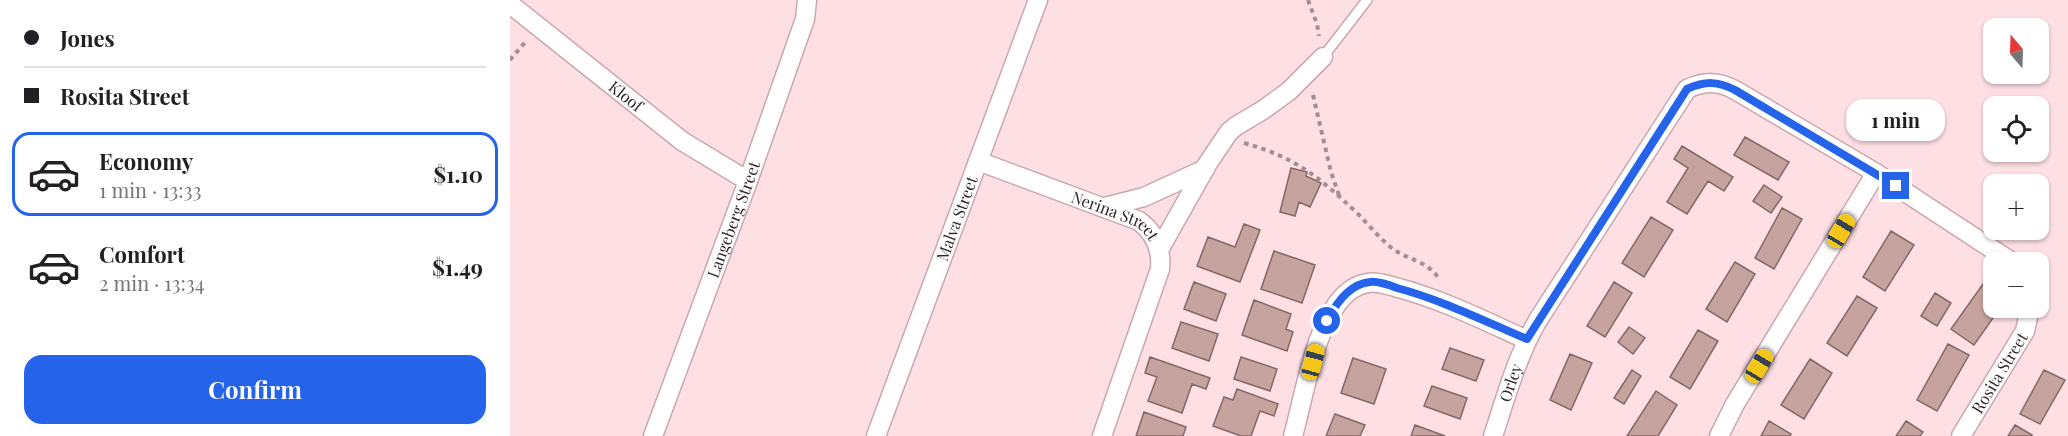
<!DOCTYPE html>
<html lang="en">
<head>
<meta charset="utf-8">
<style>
	:root { --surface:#fff; --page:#f2f2f2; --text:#202124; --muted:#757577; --line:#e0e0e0; --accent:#2563eb }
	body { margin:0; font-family:"Playfair Display",serif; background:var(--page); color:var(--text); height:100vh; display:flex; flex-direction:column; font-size:22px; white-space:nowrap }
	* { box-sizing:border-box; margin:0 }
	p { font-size:20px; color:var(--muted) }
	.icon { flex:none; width:33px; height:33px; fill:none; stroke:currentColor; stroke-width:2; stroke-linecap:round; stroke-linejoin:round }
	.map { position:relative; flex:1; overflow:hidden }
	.side { display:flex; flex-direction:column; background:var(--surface); width:510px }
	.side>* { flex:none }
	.guide { display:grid; align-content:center; height:132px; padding:0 24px; background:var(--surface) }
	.needle { width:39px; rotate:341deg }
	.controls { position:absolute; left:1473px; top:18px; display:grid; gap:12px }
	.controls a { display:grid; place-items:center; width:66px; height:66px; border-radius:12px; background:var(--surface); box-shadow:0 2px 4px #0004; font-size:30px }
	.end { position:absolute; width:27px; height:27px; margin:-14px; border:8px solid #2563eb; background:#fff; box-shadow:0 0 0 3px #fff }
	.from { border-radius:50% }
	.bubble { position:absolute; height:42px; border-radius:18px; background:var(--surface); box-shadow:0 2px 4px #0004; font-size:20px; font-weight:700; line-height:42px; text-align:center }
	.car { position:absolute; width:18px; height:36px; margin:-18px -9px; border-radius:8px; box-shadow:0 0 4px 2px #0007; background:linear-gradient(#f5c518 24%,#345 0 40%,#f5c518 0 76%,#345 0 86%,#f5c518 0) }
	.guide b { display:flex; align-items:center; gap:21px; height:57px; font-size:22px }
	.guide b+b { border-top:2px solid var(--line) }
	.guide i { width:15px; height:15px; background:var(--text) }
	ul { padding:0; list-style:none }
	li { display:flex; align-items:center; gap:18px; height:84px; margin:0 12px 9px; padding:0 12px; border:3px solid transparent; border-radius:18px }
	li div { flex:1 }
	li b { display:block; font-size:22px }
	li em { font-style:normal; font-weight:700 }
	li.active { border-color:var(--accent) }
	li>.icon { width:54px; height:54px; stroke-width:1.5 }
	.cta { display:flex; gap:12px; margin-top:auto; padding:12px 24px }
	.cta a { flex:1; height:69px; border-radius:18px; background:var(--accent); color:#fff; font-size:24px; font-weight:700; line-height:69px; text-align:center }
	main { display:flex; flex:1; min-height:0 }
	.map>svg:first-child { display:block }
	.building { fill:#c7a3a0; stroke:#876764; stroke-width:1.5 }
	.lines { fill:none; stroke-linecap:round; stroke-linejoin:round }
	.service-casing { stroke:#cba7ae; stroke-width:12 }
	.minor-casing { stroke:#cba7ae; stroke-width:21 }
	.path { stroke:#a58e92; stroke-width:4; stroke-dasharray:4.5 4.5; stroke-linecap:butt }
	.service { stroke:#fff; stroke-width:9 }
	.minor { stroke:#fff; stroke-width:18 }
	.route { stroke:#2563eb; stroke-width:8 }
	.labels { text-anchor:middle; stroke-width:6; stroke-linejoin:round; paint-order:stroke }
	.street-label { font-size:16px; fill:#312326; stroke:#fff }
</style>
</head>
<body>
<main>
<section class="side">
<div class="guide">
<b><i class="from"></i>Jones</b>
<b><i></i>Rosita Street</b>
</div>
<ul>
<li class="active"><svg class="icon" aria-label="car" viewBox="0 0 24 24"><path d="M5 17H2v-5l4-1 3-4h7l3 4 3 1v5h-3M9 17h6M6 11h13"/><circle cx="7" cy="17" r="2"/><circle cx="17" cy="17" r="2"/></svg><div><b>Economy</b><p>1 min · 13:33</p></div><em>$1.10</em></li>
<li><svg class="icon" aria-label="car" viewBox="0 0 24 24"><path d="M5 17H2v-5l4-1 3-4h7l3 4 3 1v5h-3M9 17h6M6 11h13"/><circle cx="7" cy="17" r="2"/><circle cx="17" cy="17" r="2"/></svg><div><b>Comfort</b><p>2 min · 13:34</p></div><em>$1.49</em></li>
</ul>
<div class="cta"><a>Confirm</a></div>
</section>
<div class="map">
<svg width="1558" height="436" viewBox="0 0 1558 436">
	<rect width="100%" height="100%" fill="#fddfe4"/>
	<path class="building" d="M 1235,137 L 1279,162 L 1268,180 L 1224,155 Z
		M 1172,146 L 1223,177 L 1214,191 L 1198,181 L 1177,214 L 1157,202 L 1178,168 L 1164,159 Z
		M 781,168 L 797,172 L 796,176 L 811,183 L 800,207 L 789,202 L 785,216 L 770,212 Z
		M 1254,185 L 1272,197 L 1261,213 L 1243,201 Z
		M 1272,208 L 1292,219 L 1264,269 L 1245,258 Z
		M 1141,217 L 1163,230 L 1134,277 L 1112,263 Z
		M 734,224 L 750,230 L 730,282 L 687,266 L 698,237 L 725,247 Z
		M 1381,231 L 1404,245 L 1375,291 L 1353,277 Z
		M 764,251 L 805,265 L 792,303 L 751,289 Z
		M 1225,262 L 1245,274 L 1217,322 L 1196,309 Z
		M 684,282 L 716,294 L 706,321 L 674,309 Z
		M 1104,282 L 1122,293 L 1095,337 L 1077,326 Z
		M 1473,284 L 1484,291 L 1484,308 L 1490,308 L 1464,345 L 1441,329 Z
		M 1425,293 L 1441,303 L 1427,326 L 1411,316 Z
		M 1347,296 L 1367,308 L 1337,356 L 1317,343 Z
		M 744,300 L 781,314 L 776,329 L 783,332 L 777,351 L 732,335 Z
		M 671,322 L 708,334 L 699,361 L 662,348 Z
		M 1119,327 L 1135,338 L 1123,354 L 1108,342 Z
		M 1188,330 L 1208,341 L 1180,389 L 1160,377 Z
		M 1438,344 L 1459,355 L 1427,411 L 1407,400 Z
		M 940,348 L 974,360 L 966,381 L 932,369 Z
		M 1060,354 L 1082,363 L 1061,410 L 1040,400 Z
		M 640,357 L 700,378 L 696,389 L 682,384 L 672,413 L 638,401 L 647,377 L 635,373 Z
		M 731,357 L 767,369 L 760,391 L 724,379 Z
		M 843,358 L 876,369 L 864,404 L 831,393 Z
		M 1300,359 L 1322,373 L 1294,419 L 1271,405 Z
		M 1122,370 L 1131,376 L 1114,404 L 1104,398 Z
		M 1534,370 L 1555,380 L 1530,424 L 1510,414 Z
		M 922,386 L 957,398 L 950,419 L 914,406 Z
		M 727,389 L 768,404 L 764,416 L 750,411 L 741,436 L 731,436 L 703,426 L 714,397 L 723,400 Z
		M 1146,391 L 1167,405 L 1148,436 L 1117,436 Z
		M 634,412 L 676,427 L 673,436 L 626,436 Z
		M 825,414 L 855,425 L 850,436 L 816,436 Z
		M 1259,421 L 1281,434 L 1280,436 L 1251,436 Z
		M 1396,421 L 1413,432 L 1410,436 L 1386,436 Z
		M 905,425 L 935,436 L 901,436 Z
		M 1505,425 L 1522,435 L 1522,436 L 1498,436 Z"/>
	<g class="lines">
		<defs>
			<path id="service" d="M 813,57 L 857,0"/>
			<g id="minor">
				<path id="s1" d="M 0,4 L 172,141 L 238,181"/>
				<path id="s2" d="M 468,161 L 629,221 C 645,233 652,249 650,269 L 592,436"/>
				<path d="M 595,207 L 634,197 L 695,169"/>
				<path d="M 649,250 L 698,163 L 719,132 L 726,126 L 753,110 L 779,91 L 813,57"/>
				<path id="s3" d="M 143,436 L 238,181 L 295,19 L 297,0"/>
				<path id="s4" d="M 366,436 L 528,0"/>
				<path d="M 783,436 C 793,400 803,340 823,310 C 831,297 843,285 858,283 C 866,281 877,285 885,287 C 931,299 973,320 1017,340"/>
				<path id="s5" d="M 983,436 C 996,397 1007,356 1028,320 L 1177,89 C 1195,81 1208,81 1225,90 L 1366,173 L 1502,262"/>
				<path d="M 1209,436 L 1225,404 L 1366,173"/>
				<path id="s6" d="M 1451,436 L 1515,331 L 1520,308"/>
			</g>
		</defs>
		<use href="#service" class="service-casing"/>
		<use href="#minor" class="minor-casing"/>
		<path class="path" d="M 798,0 L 807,24 L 809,36
			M 0,60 L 17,40
			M 803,95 L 821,172 L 830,198
			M 734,143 C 785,157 809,177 847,213 C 859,225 870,239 883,249 C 899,260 919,262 929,279"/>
		<use href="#service" class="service"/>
		<use href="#minor" class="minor"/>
	</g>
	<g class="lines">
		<path class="route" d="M 817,321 C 825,305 839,284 860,282 C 868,281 879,285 887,288 C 932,300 974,321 1017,339 L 1177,89 C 1195,81 1208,81 1225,90 L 1386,186"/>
	</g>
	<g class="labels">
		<g class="street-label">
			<text dy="6" stroke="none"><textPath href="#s1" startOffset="148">Kloof</textPath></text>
			<text dy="6" stroke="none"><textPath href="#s4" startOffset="232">Malva Street</textPath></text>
			<text dy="6" stroke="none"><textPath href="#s3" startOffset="231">Langeberg Street</textPath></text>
			<text dy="6" stroke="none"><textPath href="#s2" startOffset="148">Nerina Street</textPath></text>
			<text dy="6" stroke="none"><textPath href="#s6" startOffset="74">Rosita Street</textPath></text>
			<text dy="6" stroke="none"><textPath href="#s5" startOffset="56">Orley</textPath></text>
		</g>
	</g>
</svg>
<div class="controls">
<a><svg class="needle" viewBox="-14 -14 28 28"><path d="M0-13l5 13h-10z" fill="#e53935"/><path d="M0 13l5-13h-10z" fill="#757577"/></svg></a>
<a><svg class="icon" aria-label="locate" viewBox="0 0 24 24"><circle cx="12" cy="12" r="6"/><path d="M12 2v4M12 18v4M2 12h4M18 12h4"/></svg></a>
<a>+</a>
<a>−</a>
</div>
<i class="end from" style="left:817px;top:321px"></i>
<i class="end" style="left:1386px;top:186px"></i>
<div class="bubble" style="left:1336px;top:99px;width:99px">1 min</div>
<i class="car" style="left:1331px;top:231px;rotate:31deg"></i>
<i class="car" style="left:803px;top:362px;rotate:15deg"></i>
<i class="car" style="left:1249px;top:366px;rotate:31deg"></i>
</div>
</main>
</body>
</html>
